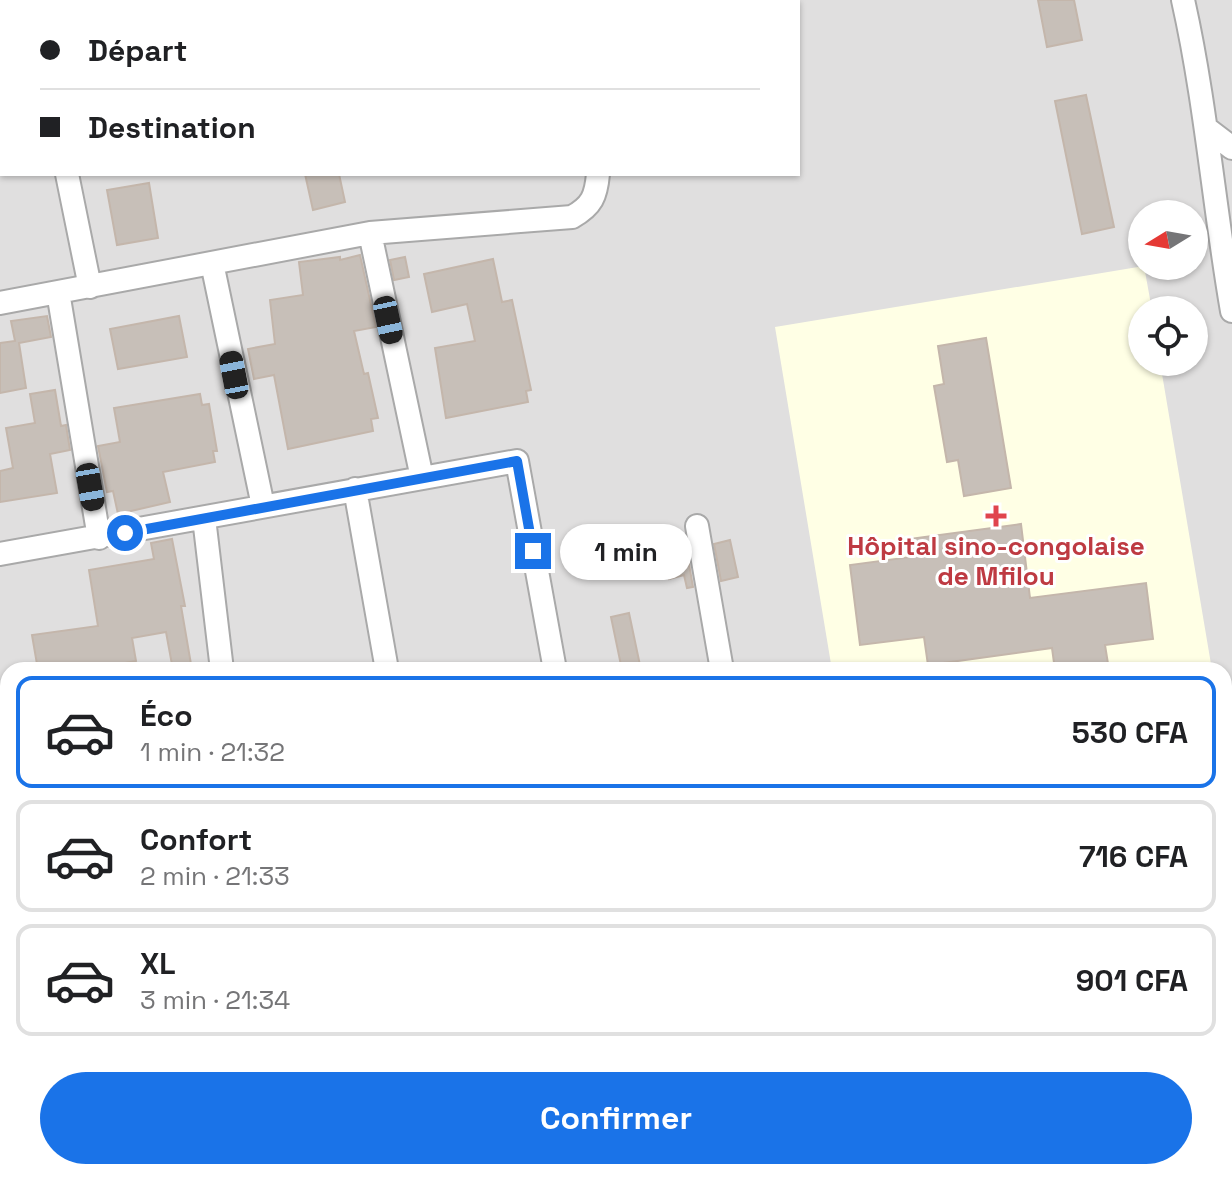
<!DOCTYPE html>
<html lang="fr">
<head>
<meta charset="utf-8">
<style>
	:root { --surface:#fff; --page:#f2f2f2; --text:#202124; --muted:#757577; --line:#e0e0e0; --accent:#1a73e8 }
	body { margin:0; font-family:"Space Grotesk",sans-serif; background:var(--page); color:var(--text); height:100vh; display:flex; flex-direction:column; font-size:30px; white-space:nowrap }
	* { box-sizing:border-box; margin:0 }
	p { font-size:26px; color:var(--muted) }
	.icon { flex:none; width:44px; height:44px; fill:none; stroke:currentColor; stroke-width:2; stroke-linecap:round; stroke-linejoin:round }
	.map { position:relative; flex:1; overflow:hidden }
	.sheet { position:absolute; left:0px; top:662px; width:1232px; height:518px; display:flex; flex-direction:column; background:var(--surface); border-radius:24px 24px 0 0; box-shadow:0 2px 6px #0004 }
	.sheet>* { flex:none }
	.top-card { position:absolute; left:0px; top:0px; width:800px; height:176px; box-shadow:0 2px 6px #0004; display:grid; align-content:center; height:176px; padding:0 40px; background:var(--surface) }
	.needle { width:52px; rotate:259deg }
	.buttons { position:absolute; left:1128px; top:200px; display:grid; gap:16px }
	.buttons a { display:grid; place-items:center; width:80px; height:80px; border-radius:50%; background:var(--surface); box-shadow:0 2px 6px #0004; font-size:40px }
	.end { position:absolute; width:36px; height:36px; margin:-18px; border:10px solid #1a73e8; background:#fff; box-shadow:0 0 0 4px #fff }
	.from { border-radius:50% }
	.bubble { position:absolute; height:56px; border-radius:28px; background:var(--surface); box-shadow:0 2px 6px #0004; font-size:26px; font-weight:700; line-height:56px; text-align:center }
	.car { position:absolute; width:24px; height:48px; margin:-24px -12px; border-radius:10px; box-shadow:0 0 6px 2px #0007; background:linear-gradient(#222 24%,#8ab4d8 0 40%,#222 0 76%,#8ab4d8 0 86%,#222 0) }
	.top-card b { display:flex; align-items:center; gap:28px; height:76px; font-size:30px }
	.top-card b+b { border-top:2px solid var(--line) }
	.top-card i { width:20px; height:20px; background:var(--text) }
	ul { padding:14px 0 0; list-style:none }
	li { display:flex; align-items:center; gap:24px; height:112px; margin:0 16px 12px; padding:0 24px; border:4px solid var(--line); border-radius:16px }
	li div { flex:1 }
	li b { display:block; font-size:30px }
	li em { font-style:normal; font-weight:700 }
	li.current { border-color:var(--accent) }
	li>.icon { width:72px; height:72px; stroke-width:1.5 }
	.cta { display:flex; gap:16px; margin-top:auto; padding:16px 40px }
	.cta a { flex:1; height:92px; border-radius:48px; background:var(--accent); color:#fff; font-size:32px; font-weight:700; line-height:92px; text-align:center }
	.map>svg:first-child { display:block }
	.residential { fill:#e0dfdf; fill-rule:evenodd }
	.education { fill:#ffffe5 }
	.building { fill:#c7bfb8; stroke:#c4b6ab; stroke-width:2 }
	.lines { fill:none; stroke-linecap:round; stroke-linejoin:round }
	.street-casing { stroke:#a9a9a9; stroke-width:26 }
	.street { stroke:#fff; stroke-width:22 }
	.route { stroke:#1a73e8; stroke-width:10 }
	.health-dot { fill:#e0444e; stroke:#fff; stroke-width:3 }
	.labels { text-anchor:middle; stroke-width:6; stroke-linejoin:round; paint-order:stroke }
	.health-label { font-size:26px; font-weight:bold; fill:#be3a42; stroke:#fff }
</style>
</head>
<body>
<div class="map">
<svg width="1232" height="1179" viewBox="0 0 1232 1179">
	<rect width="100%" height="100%" fill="#f2efe9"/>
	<path class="residential" d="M 0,0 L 1232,0 L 1232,1179 L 0,1179 ZM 2,2 L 798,2 L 798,174 L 2,174 ZM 1142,214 L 1194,214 L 1194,266 L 1142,266 ZM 1142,310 L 1194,310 L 1194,362 L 1142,362 ZM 8,670 L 1224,670 L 1224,1172 L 8,1172 Z"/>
	<path class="education" d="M 1144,266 L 1152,310 L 1142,310 L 1142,362 L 1160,362 L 1212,670 L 832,670 L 775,327 Z"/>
	<path class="building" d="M 1038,0 L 1074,0 L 1082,40 L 1047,47 Z
		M 1086,95 L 1114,227 L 1082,234 L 1055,101 Z
		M 305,174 L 339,174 L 345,202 L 313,210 Z
		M 149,183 L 158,238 L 117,245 L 107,190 Z
		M 360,255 L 376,327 L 354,331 L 364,374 L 368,373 L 378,418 L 371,419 L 373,431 L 288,449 L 274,375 L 254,379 L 248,349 L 275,344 L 270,300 L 303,295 L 299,262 L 340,257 L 340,260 Z
		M 405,257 L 409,277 L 394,280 L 390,260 Z
		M 493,259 L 502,302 L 512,300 L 531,390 L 526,391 L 528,402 L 446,418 L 435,348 L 475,341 L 467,304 L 432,312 L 424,274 Z
		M 47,316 L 51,337 L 19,343 L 26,388 L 0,393 L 0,343 L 15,341 L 11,321 Z
		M 179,316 L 187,357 L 118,369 L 110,329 Z
		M 986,338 L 1011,488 L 964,496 L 958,460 L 947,462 L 934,386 L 944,384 L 938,346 Z
		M 55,390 L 61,426 L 66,425 L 70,450 L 50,454 L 57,493 L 0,502 L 0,471 L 13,468 L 6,428 L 35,423 L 30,394 Z
		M 200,394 L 202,405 L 209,404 L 217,451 L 213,451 L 215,462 L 163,472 L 170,502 L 118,514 L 113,491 L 107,492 L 98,446 L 120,442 L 114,408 Z
		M 1021,524 L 1030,598 L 1146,583 L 1153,639 L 1105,645 L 1109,670 L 1055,670 L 1052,648 L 928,665 L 924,637 L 860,645 L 850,565 L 911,557 L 909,539 Z
		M 172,539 L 185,606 L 181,606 L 192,670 L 173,670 L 166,632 L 132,638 L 136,661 L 86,670 L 38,670 L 32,635 L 98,626 L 89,570 L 154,559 L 151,543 Z
		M 730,540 L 738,577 L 721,581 L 714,544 Z
		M 687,553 L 693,587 L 687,588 L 684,575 L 669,579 L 664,558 Z
		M 629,613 L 641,670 L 622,670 L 611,617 Z"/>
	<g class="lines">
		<defs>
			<path id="street" d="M 30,0 L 30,2
				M 149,0 L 151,2
				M 1183,0 C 1206,102 1214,208 1232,311
				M 253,2 L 255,0
				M 512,2 L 514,0
				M 612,2 L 612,0
				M 1206,128 L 1232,148
				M 67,174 L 90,287
				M 370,233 L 422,478
				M 212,263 L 263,506
				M 58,292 L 99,538
				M 0,303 L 370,233 L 572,217 C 592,206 596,196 598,174
				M 355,489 L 387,670
				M 204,518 L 222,670
				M 697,526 L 722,670
				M 0,554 L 517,461 L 555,670
				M 0,726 L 8,724
				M 0,835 L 8,863
				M 0,922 L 8,913
				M 1224,1005 L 1232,1004
				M 0,1008 L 8,1016
				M 807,1172 L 807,1179
				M 67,1179 L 74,1172
				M 319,1179 L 327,1172
				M 469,1179 L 469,1172
				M 1178,1179 L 1232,1172"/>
		</defs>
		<use href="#street" class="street-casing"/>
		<use href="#street" class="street"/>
	</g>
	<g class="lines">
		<path class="route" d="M 125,533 L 517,461 L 533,551"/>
	</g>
	<path class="health-dot" d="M992 504h8v8h8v8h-8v8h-8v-8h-8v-8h8z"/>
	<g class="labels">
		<g class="health-label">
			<text x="996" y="555">Hôpital sino-congolaise<tspan x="996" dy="30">de Mfilou</tspan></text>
		</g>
	</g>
</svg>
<div class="buttons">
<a><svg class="needle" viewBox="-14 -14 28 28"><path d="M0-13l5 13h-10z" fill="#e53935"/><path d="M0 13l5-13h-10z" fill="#757577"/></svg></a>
<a><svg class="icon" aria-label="locate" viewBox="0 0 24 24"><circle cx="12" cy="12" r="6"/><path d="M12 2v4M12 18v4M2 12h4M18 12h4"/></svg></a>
</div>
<i class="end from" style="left:125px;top:533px"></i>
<i class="end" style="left:533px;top:551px"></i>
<div class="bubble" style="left:560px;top:524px;width:132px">1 min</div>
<i class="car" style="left:388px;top:320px;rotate:168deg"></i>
<i class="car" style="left:234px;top:375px;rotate:349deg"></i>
<i class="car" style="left:90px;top:487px;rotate:170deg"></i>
<div class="top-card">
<b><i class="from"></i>Départ</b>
<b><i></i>Destination</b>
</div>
<section class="sheet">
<ul>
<li class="current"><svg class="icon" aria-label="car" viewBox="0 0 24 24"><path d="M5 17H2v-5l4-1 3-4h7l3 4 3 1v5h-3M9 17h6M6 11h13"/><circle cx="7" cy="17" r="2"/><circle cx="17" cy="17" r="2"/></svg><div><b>Éco</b><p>1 min · 21:32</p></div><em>530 CFA</em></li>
<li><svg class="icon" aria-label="car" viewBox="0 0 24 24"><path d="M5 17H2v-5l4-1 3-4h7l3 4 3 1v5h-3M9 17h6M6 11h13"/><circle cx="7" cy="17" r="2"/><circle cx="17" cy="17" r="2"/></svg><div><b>Confort</b><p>2 min · 21:33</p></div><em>716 CFA</em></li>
<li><svg class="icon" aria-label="car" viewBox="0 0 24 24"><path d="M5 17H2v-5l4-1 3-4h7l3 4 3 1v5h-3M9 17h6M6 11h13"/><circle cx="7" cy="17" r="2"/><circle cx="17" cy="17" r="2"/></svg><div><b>XL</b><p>3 min · 21:34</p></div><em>901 CFA</em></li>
</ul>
<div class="cta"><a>Confirmer</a></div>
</section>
</div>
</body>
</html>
